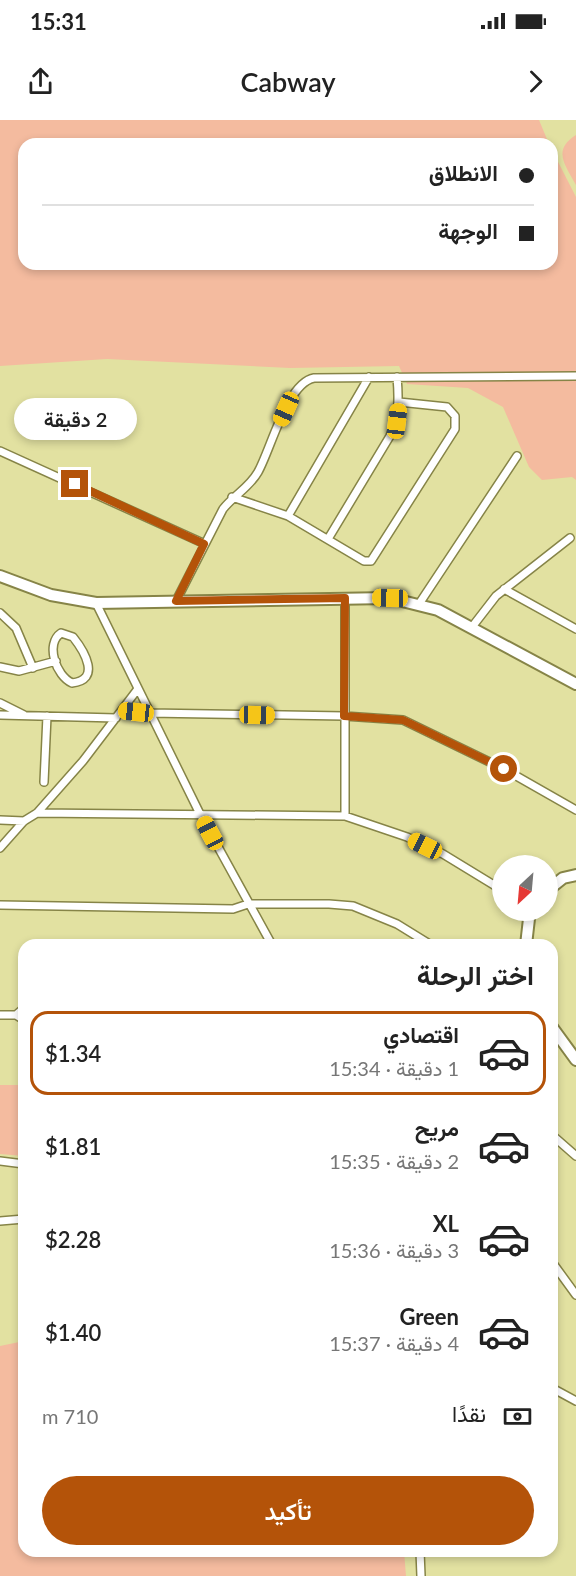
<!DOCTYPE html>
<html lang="ar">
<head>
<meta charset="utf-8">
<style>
	:root { --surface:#fff; --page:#f2f2f2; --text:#222; --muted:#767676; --line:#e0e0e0; --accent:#b45309 }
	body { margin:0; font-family:Lato,Vazirmatn,sans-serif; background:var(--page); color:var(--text); direction:rtl; height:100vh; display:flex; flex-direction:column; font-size:22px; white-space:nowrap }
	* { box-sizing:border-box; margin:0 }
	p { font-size:20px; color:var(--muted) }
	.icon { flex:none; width:33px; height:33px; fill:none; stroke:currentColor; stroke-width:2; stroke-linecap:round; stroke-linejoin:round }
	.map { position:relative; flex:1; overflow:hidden; direction:ltr }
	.side { position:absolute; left:18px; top:819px; width:540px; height:618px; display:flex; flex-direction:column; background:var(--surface); border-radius:18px; box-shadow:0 3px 9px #0003; direction:rtl }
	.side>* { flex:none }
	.hud { position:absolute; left:18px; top:18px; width:540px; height:132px; border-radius:18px; box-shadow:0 3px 9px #0003; direction:rtl; display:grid; align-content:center; height:132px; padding:0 24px; background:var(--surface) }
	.needle { width:39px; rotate:206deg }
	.controls { position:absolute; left:492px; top:735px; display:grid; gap:12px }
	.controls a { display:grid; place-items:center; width:66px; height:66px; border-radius:50%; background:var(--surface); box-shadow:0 3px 9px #0003; font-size:30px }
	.end { position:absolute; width:27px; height:27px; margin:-14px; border:8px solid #b45309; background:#fff; box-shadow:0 0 0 3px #fff }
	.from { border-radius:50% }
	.bubble { position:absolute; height:42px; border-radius:21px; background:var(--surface); box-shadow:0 3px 9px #0003; font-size:20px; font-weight:600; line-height:42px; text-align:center; direction:rtl }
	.car { position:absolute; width:18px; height:36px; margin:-18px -9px; border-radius:8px; box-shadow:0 0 4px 2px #0007; background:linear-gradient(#f5c518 24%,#345 0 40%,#f5c518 0 76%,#345 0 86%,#f5c518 0) }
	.hud b { display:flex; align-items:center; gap:21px; height:57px; font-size:22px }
	.hud b+b { border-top:2px solid var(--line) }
	.hud i { width:15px; height:15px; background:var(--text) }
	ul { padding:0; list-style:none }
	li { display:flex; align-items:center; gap:18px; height:84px; margin:0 12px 9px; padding:0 12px; border:3px solid transparent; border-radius:18px }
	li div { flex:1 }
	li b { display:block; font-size:22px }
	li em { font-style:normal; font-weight:600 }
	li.active { border-color:var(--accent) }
	li>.icon { width:54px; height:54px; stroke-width:1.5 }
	h2 { padding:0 24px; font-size:27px; line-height:72px }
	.pay { display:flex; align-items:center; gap:15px; height:66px; padding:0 24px; font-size:22px }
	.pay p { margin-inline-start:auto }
	.action { display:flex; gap:12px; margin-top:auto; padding:12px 24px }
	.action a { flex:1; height:69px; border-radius:36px; background:var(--accent); color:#fff; font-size:24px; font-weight:600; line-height:69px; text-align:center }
	.status { display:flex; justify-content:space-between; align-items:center; height:42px; padding:0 30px; background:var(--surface); direction:ltr }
	.status svg { height:16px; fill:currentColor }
	header { display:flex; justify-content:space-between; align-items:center; height:78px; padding:0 24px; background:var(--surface); font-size:27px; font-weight:600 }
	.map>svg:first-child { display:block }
	.green { fill:#f4bb9f }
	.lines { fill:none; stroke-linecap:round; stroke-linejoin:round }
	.street-casing { stroke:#868447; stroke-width:10 }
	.secondary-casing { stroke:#868447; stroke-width:14 }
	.street { stroke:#fff; stroke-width:7 }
	.secondary { stroke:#fff; stroke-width:10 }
	.route { stroke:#b45309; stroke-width:8 }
</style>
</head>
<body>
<div class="status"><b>15:31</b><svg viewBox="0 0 49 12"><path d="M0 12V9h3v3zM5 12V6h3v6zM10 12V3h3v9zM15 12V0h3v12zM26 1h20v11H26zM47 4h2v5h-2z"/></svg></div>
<header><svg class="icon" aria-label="forward" viewBox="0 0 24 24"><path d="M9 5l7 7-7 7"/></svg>Cabway<svg class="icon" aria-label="share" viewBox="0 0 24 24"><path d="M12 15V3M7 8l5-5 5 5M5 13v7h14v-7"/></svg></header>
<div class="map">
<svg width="576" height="1456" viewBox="0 0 576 1456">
	<rect width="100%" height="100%" fill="#e2e1a1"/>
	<path class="green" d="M 0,0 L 539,0 L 549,24 L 24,24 L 24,144 L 552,144 L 552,30 L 576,77 L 576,360 L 572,357 L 542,360 L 529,347 L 503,287 L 468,268 L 407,264 L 399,246 L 290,248 L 107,239 L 0,246 Z
		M 576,15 L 576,65 C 565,45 552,30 576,15 Z
		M 0,965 L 24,965 L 24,1036 L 0,1034 Z
		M 24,1221 L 24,1431 L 404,1431 L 406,1456 L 0,1456 L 0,1226 Z"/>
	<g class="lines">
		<defs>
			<path id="street" d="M 0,331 L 205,424
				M 232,377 L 288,396 L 364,441 L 371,441 L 455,309 L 455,296 L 447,287 L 399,282
				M 288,396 L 369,257
				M 328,419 L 390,316 C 399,295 399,279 397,257
				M 504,469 L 576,509
				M 345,478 L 345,696
				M 176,481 L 223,389 C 234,375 249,368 258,352 C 271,329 287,263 314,258 L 576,256
				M 96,483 L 201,696 L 272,825
				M 419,484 L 517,336
				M 0,493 L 16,508 L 33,548
				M 472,507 L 496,476 L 570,418
				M 61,513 L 73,517 C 85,532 101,560 72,563 C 56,556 45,524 61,513 Z
				M 0,547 L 19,551 L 56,541
				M 0,583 L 24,595
				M 123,591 L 149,593 L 344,596 L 403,600 L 504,649 L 576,690
				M 0,595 L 116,598
				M 44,662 L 47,596
				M 37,693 L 345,696 L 407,717 L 443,734 L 502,770
				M 0,700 L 24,701
				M 0,728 L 24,701 L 37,693 L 83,641 L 137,570
				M 0,785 L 233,789 L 248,784 L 329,784 L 353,786 L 397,804 L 431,825
				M 0,895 L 16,895 L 24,900
				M 16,895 L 24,888
				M 552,1015 L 576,1036
				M 0,1041 L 24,1044
				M 0,1101 L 24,1099
				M 552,1142 L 576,1175
				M 552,1268 L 576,1281
				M 420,1431 L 421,1456"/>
			<path id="secondary" d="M 0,456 L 51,475 L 96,483 L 390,478 L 438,490 L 576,564
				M 548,770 L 563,758 L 576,755
				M 526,825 L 530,790
				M 552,907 L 576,940"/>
		</defs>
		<use href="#street" class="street-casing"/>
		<use href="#secondary" class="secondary-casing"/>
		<use href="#street" class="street"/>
		<use href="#secondary" class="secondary"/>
	</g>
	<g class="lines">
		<path class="route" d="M 75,364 L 204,424 L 176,481 L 345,478 L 344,596 L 403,600 L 504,649"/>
	</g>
</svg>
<div class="controls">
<a><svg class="needle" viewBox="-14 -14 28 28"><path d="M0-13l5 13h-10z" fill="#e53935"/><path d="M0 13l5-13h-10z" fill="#767676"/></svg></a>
</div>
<i class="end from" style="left:504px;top:649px"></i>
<i class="end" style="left:75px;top:364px"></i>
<div class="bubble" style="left:14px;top:278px;width:123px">2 دقيقة</div>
<i class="car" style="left:286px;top:289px;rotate:204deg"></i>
<i class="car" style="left:397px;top:301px;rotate:7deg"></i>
<i class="car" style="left:390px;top:478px;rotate:271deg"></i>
<i class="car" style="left:136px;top:592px;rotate:276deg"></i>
<i class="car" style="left:257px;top:595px;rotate:91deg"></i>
<i class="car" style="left:210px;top:713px;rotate:332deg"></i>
<i class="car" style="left:425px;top:726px;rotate:296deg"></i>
<div class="hud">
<b><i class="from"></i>الانطلاق</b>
<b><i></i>الوجهة</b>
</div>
<section class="side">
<h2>اختر الرحلة</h2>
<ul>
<li class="active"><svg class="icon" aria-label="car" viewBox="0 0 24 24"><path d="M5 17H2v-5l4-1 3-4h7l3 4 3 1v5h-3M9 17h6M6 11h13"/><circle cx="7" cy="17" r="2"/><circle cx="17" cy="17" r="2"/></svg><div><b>اقتصادي</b><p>1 دقيقة · 15:34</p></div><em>$1.34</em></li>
<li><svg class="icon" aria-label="car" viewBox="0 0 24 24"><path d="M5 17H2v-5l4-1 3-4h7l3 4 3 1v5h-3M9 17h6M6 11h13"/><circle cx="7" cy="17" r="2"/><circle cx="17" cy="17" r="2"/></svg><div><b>مريح</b><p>2 دقيقة · 15:35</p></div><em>$1.81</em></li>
<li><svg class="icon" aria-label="car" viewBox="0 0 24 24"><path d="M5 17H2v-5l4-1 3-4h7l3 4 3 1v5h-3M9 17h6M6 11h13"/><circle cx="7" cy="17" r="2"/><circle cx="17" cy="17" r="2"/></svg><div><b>XL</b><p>3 دقيقة · 15:36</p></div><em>$2.28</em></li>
<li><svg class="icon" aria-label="car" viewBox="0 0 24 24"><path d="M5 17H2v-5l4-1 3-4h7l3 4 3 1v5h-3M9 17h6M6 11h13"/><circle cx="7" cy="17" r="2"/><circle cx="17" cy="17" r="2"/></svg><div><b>Green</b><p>4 دقيقة · 15:37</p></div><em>$1.40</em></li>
</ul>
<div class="pay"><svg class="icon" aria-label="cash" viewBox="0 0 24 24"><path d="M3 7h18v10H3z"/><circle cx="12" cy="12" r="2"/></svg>نقدًا<p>710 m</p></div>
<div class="action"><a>تأكيد</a></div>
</section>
</div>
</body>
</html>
